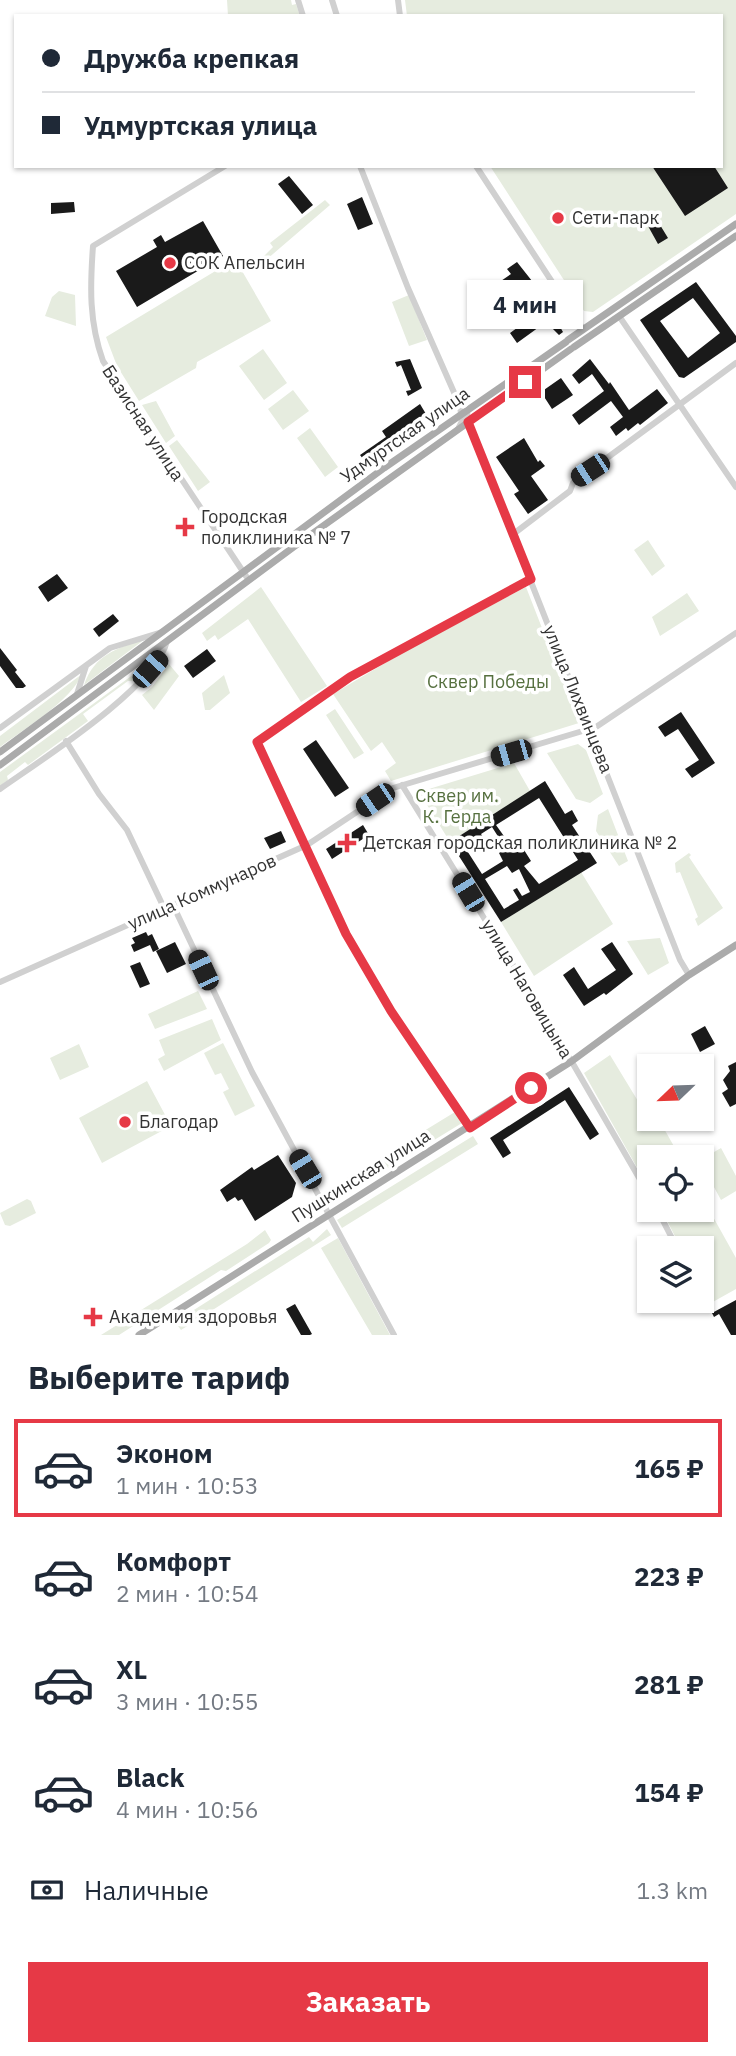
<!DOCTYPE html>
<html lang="ru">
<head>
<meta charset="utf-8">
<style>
	:root { --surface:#fff; --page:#f6f6f7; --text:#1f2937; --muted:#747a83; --line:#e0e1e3; --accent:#e63946 }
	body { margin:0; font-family:"IBM Plex Sans",sans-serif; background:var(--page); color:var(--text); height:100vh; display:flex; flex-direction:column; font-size:26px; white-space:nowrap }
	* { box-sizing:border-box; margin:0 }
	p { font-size:23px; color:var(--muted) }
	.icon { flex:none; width:38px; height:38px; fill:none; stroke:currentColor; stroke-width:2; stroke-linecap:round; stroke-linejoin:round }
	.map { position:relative; height:1335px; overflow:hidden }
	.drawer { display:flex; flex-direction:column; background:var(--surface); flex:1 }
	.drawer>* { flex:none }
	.top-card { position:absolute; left:14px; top:14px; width:709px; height:154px; border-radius:0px; box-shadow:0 2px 5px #0004; display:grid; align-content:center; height:154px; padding:0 28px; background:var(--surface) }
	.needle { width:46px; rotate:247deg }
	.fabs { position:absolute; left:637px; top:1054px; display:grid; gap:14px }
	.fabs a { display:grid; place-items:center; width:77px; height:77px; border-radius:0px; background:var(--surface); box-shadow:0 2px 5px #0004; font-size:35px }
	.end { position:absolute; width:32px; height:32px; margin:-16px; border:9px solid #e63946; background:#fff; box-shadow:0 0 0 4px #fff }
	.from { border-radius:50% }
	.bubble { position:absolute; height:49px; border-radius:0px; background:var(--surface); box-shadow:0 2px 5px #0004; font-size:23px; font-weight:700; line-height:49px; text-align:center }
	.car { position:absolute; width:21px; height:42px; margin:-21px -10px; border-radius:9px; box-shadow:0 0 5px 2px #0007; background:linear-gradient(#222 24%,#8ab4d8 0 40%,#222 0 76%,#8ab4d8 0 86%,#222 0) }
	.top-card b { display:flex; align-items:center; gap:24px; height:66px; font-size:26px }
	.top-card b+b { border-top:2px solid var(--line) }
	.top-card i { width:18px; height:18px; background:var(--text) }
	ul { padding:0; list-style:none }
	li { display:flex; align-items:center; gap:21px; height:98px; margin:0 14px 10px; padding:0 14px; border:4px solid transparent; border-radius:0px }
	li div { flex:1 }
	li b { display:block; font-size:26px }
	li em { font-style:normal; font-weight:700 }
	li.selected { border-color:var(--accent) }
	li>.icon { width:63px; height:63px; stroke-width:1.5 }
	h2 { padding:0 28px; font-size:32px; line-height:84px }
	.pay { display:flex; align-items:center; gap:18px; height:77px; padding:0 28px; font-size:26px }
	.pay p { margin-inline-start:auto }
	.action { display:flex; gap:14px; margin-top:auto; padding:14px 28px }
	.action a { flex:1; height:80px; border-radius:0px; background:var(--accent); color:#fff; font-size:28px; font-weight:700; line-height:80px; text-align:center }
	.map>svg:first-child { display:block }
	.green { fill:#e6ecdf }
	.building { fill:#1a1a1a; fill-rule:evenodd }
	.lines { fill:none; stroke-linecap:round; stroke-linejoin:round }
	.minor { stroke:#d0d0d0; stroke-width:6 }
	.major { stroke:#ababab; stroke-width:7 }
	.route { stroke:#e63946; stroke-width:9 }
	.poi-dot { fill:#e63946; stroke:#fff; stroke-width:2.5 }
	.labels { text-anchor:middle; stroke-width:7; stroke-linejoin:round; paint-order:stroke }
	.poi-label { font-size:18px; fill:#333; stroke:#fff; text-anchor:start }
	.street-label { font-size:18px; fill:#333; stroke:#fff }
	.park-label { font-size:18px; fill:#56703f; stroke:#fff }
</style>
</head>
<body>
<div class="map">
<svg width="736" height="1335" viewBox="0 0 736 1335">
	<rect width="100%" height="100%" fill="#fff"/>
	<path class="green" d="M 227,0 L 291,0 L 292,5 L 296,4 L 300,16 L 228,16 Z
		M 405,0 L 736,0 L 736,214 L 593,312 L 584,311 L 490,166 L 721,166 L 721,16 L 407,16 Z
		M 325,200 L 330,205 L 266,260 L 264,256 L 273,247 L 270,243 Z
		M 227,264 L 238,264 L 271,321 L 197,362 L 196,368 L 139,401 L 117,366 L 106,337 Z
		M 59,291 L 75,295 L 76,326 L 45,316 L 52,297 Z
		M 409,295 L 427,340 L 409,346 L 392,302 Z
		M 263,349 L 287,383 L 264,400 L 239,366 Z
		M 293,390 L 309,411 L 283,430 L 268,409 Z
		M 156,401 L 175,436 L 166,443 L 142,405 Z
		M 310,428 L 338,467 L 325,477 L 297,438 Z
		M 177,440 L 210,482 L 198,491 L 169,446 Z
		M 648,540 L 665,566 L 652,576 L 634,550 Z
		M 261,587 L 327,686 L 301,702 L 248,619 L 218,640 L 215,635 L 207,641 L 202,633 Z
		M 526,587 L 579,723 L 391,781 L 385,771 L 396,763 L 382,742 L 371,751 L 333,694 L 402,653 Z
		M 687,593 L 699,611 L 660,636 L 652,617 Z
		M 145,639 L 84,685 C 95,654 116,649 145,639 Z
		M 160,655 L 139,680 L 128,681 L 83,714 L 88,721 L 28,765 L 25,762 L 7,776 L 8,780 L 0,786 L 0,772 Z
		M 169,664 L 179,676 L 154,710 L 142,695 L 152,687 Z
		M 82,674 C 71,701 24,729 0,747 L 0,736 Z
		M 224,675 L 230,693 L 210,710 L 205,710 L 202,693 Z
		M 335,709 L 364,753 L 354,759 L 326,715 Z
		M 578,744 L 586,750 L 603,794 L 590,803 L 576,799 L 547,753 Z
		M 514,763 L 530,791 L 450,842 L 419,792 Z
		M 608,809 L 628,861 L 619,866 L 596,831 L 598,815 Z
		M 689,853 L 691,855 L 689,857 L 723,908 L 698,926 L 695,919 L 698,917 L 680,872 L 676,873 L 675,863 Z
		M 581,872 L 613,924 L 534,976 L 501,922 Z
		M 660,938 L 669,963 L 648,975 L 627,941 Z
		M 198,991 L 207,1009 L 155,1029 L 148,1014 Z
		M 212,1019 L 221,1040 L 164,1071 L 158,1059 L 165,1055 L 159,1040 Z
		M 223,1043 L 255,1106 L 235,1116 L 223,1092 L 229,1089 L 221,1073 L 215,1075 L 204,1053 Z
		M 79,1044 L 89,1067 L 60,1080 L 50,1058 Z
		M 610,1055 L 641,1106 L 649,1102 L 649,1118 L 658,1118 L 680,1157 L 649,1157 L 649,1189 L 584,1073 Z
		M 147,1081 L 171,1126 L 102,1163 L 79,1118 Z
		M 455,1112 L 462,1123 L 328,1205 L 321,1194 Z
		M 473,1136 L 478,1144 L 342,1228 L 337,1220 Z
		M 721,1148 L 736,1176 L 736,1191 L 721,1200 L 702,1165 L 702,1159 Z
		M 702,1197 L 736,1258 L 736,1289 L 711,1303 L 702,1287 L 702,1248 L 681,1248 L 661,1209 L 702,1209 Z
		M 27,1199 L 31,1201 L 36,1213 L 10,1226 L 5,1225 L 0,1213 Z
		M 327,1229 L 331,1235 L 181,1330 L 175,1322 L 309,1237 L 313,1242 Z
		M 265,1230 L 271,1240 L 269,1243 L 226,1271 L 221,1270 L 119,1335 L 101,1335 L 247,1244 Z
		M 338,1238 L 390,1335 L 372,1335 L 321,1248 Z"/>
	<path class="building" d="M 652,166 L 714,166 L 728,188 L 685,216 Z
		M 289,176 L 313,205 L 302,214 L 278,184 Z
		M 362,197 L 373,224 L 358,230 L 347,204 Z
		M 74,202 L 75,212 L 51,214 L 51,203 Z
		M 657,220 L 668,238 L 658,244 L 648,226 Z
		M 203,221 L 223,256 L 137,307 L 116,271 L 157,247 L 153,240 L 161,235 L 165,242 Z
		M 517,262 L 532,281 L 534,280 L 560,319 L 559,325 L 563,332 L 559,335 L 546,322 L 517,343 L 510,333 L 539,312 L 518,284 L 489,305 L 482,294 L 511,274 L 507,269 Z
		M 696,282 L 736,336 L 736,342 L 684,378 L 679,377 L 640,320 ZM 693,298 L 720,333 L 688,358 L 660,321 Z
		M 410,359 L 422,388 L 408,396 L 406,391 L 411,390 L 401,365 L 397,367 L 395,362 Z
		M 590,359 L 609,384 L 610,382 L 629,410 L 657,389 L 668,403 L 640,425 L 638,423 L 628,431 L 626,428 L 616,436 L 610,427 L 623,417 L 611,401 L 579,425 L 572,415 L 604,391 L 592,374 L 579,384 L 572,375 Z
		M 561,378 L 573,395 L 552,409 L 541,392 Z
		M 420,404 L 426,414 L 391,439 L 396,446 L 392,449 L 391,447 L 367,464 L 360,455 L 386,437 L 382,431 Z
		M 524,438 L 538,462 L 540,460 L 545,466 L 531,476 L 548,500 L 528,514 L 514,494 L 519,491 L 496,457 Z
		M 57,574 L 68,588 L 48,602 L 38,587 Z
		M 113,614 L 119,621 L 99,637 L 93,629 Z
		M 0,648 L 17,670 L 15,672 L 26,686 L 23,688 L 16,688 L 0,666 Z
		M 207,649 L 216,661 L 193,678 L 184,666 Z
		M 681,712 L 715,763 L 692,778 L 685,769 L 699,760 L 678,729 L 665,737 L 658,727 Z
		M 316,740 L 349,788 L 335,797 L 303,749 Z
		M 545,781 L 565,814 L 572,810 L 578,821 L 572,825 L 597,863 L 501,922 L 450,842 ZM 539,798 L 578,860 L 539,884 L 524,866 L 531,861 L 519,842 L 511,846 L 496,825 ZM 492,827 L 506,849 L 499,853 L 503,861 L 482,874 L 464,846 L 471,841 L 476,848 L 486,842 L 481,834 ZM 507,866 L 512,873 L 519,869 L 530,892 L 522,896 L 517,888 L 513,890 L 519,900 L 504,909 L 485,879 Z
		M 363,825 L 369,835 L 332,859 L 326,849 Z
		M 281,831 L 286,842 L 270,849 L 264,838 Z
		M 146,932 L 148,936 L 152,934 L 159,949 L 153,952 L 150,945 L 134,952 L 131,945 L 135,943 L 132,938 Z
		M 175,942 L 186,964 L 167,973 L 156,951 Z
		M 612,942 L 633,974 L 606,995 L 604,993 L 584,1006 L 563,975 L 574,967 L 588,989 L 616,970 L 601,949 Z
		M 140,962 L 150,984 L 140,988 L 130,966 Z
		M 705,1026 L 715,1044 L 700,1052 L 691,1034 Z
		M 736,1062 L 736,1104 L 730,1107 L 722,1093 L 728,1089 L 723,1080 L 730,1071 L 728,1066 Z
		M 569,1087 L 599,1134 L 590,1140 L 565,1100 L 503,1140 L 511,1153 L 503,1158 L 490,1138 Z
		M 278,1155 L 296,1183 L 292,1197 L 255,1221 L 242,1199 L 238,1201 L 235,1197 L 227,1202 L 220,1190 L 252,1167 L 254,1170 Z
		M 736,1300 L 736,1335 L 731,1335 L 719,1314 L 714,1317 L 712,1313 Z
		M 295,1304 L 312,1334 L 310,1335 L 301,1335 L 286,1309 Z"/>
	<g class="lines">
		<path class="minor" d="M 298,0 L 303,16
			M 332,0 L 337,16
			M 398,0 L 400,16
			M 225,166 L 93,246 C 90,287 89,322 103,361 L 246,576
			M 360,166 L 408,288 L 460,406 L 462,421 L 458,429
			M 476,166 L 583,329
			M 619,316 L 736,487
			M 467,411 L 468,422 L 680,960 L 689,975
			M 512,535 L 570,491 L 573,483 L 736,363
			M 77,694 L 86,666
			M 0,728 L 110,648 L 162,632
			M 66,741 L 99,794 L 127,830 L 164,908
			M 402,785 L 558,1038 L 649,1195
			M 0,789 C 41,760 156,687 167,641
			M 173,905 L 252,1072 L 394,1335
			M 0,982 L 307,845 L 393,788 L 596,727 L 736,633
			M 470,1128 L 391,1011 L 346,934 L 257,742 L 350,677 L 531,579
			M 657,1209 L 677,1248
			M 702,1295 L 708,1308"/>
		<path class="major" d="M 568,340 L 736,224
			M 574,347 L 736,236
			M 0,752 L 384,468 L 566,342
			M 0,765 L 295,546 L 571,349
			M 139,1335 L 572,1061 L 689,975 L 736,945"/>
	</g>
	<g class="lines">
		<path class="route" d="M 525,382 L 468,422 L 531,579 L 350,677 L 257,742 L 346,934 L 391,1011 L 470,1128 L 531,1088"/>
	</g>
	<g class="poi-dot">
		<circle cx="558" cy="218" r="7"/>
		<circle cx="170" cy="263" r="7"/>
		<path d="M181.5 516.5h7v7h7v7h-7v7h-7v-7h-7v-7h7z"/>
		<path d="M343.5 832.5h7v7h7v7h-7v7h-7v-7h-7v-7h7z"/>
		<circle cx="125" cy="1122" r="7"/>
		<path d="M89.5 1306.5h7v7h7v7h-7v7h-7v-7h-7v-7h7z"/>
	</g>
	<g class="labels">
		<g class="poi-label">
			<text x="572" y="224">Сети-парк</text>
			<text x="184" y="269">СОК Апельсин</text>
			<text x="201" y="523">Городская<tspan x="201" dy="21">поликлиника № 7</tspan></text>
			<text x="363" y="849">Детская городская поликлиника № 2</text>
			<text x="139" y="1128">Благодар</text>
			<text x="109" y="1323">Академия здоровья</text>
		</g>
		<g class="street-label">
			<text transform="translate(143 423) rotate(57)" y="6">Базисная улица</text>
			<text transform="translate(405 435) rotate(-35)" y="6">Удмуртская улица</text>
			<text transform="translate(578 699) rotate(68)" y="6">улица Лихвинцева</text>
			<text transform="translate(202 892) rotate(-24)" y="6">улица Коммунаров</text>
			<text transform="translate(527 989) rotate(59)" y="6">улица Наговицына</text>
			<text transform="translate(361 1176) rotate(-32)" y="6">Пушкинская улица</text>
		</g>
		<g class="park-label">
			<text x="488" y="688">Сквер Победы</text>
			<text x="457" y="802">Сквер им.<tspan x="457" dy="21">К. Герда</tspan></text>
		</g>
	</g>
</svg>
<div class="fabs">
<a><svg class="needle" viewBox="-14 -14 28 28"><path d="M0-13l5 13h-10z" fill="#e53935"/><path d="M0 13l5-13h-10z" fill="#747a83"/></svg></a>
<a><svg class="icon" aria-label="locate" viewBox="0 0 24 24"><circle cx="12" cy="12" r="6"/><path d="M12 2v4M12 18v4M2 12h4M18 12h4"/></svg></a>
<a><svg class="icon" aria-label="layers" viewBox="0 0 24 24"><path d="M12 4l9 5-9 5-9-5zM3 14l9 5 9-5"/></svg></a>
</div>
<i class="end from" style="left:531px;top:1088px"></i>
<i class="end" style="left:525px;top:382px"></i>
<div class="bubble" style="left:467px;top:280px;width:116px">4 мин</div>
<i class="car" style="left:590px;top:470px;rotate:237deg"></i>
<i class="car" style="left:150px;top:669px;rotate:42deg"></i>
<i class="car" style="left:511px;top:753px;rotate:254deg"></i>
<i class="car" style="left:375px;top:800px;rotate:236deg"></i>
<i class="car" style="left:468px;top:892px;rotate:329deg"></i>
<i class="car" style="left:203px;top:970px;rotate:335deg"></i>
<i class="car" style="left:305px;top:1169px;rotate:329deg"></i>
<div class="top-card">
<b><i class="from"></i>Дружба крепкая</b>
<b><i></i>Удмуртская улица</b>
</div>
</div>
<section class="drawer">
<h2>Выберите тариф</h2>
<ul>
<li class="selected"><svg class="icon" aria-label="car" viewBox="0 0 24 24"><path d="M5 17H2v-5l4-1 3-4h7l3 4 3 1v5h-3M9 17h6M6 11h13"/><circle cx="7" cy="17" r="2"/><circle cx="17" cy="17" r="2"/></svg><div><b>Эконом</b><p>1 мин · 10:53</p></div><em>165 ₽</em></li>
<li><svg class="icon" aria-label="car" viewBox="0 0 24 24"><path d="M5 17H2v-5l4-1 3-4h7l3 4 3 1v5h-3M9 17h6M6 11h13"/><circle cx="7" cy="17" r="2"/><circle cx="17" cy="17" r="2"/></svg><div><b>Комфорт</b><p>2 мин · 10:54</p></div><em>223 ₽</em></li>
<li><svg class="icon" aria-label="car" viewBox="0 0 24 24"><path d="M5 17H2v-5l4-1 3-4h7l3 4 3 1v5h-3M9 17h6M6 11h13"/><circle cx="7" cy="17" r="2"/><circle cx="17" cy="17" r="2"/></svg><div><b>XL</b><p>3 мин · 10:55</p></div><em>281 ₽</em></li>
<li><svg class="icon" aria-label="car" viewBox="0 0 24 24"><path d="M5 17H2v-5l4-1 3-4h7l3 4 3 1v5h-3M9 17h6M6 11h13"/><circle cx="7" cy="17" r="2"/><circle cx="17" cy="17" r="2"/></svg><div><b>Black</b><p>4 мин · 10:56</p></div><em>154 ₽</em></li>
</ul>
<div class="pay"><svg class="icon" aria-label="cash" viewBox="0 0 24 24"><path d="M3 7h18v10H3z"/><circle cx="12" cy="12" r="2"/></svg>Наличные<p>1.3 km</p></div>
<div class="action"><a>Заказать</a></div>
</section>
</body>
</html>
